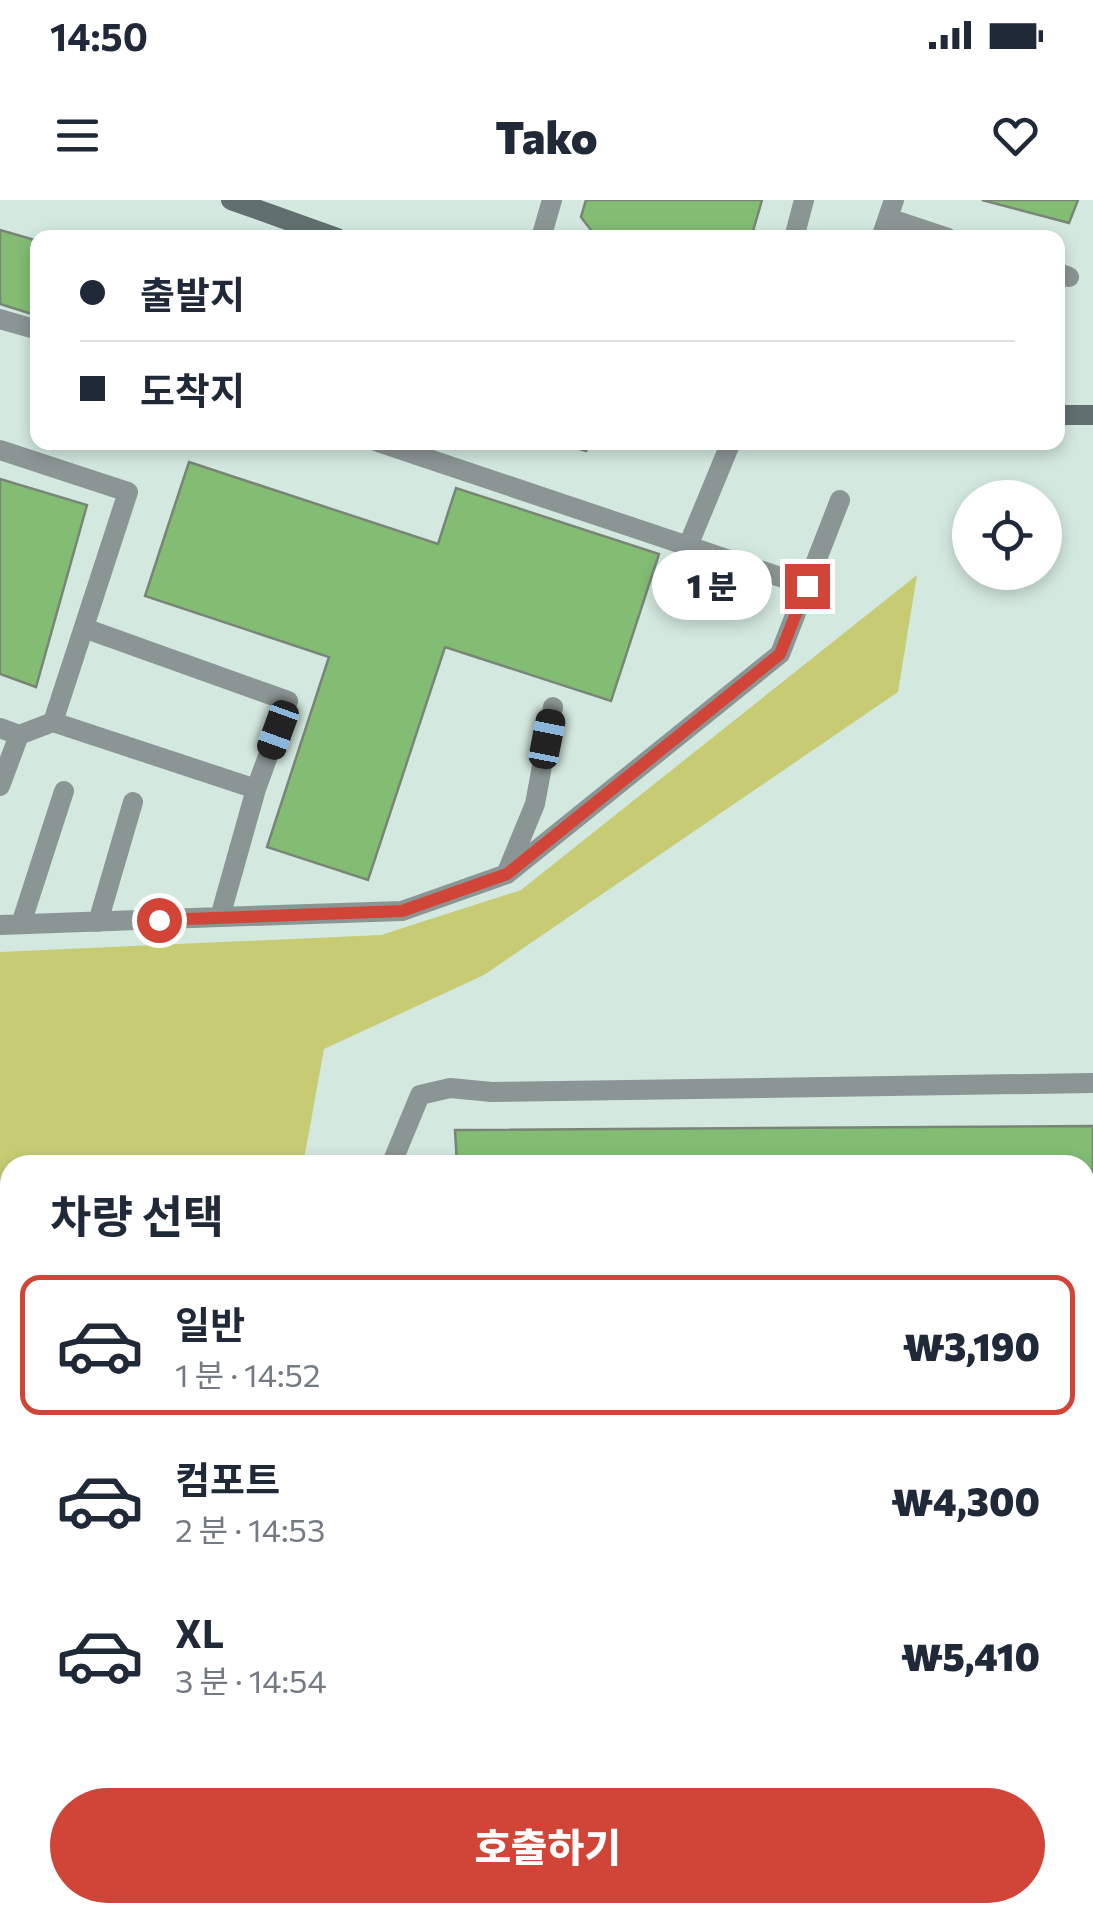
<!DOCTYPE html>
<html lang="ko">
<head>
<meta charset="utf-8">
<style>
	:root { --surface:#fff; --page:#f2f2f3; --text:#1f2937; --muted:#747a83; --line:#e0e1e3; --accent:#d14438 }
	body { margin:0; font-family:Commissioner,"Noto Sans KR",sans-serif; background:var(--page); color:var(--text); height:100vh; display:flex; flex-direction:column; font-size:38px; white-space:nowrap }
	* { box-sizing:border-box; margin:0 }
	p { font-size:32px; color:var(--muted) }
	.icon { flex:none; width:55px; height:55px; fill:none; stroke:currentColor; stroke-width:2; stroke-linecap:round; stroke-linejoin:round }
	.map { position:relative; flex:1; overflow:hidden }
	.side { position:absolute; left:0px; top:955px; width:1095px; height:768px; display:flex; flex-direction:column; background:var(--surface); border-radius:30px 30px 0 0; box-shadow:0 5px 15px #0003 }
	.side>* { flex:none }
	.banner { position:absolute; left:30px; top:30px; width:1035px; height:220px; border-radius:20px; box-shadow:0 5px 15px #0003; display:grid; align-content:center; height:220px; padding:0 50px; background:var(--surface) }
	.buttons { position:absolute; left:952px; top:280px; display:grid; gap:20px }
	.buttons a { display:grid; place-items:center; width:110px; height:110px; border-radius:50%; background:var(--surface); box-shadow:0 5px 15px #0003; font-size:50px }
	.end { position:absolute; width:45px; height:45px; margin:-22px; border:12px solid #d14438; background:#fff; box-shadow:0 0 0 5px #fff }
	.from { border-radius:50% }
	.bubble { position:absolute; height:70px; border-radius:35px; background:var(--surface); box-shadow:0 5px 15px #0003; font-size:32px; font-weight:800; line-height:70px; text-align:center }
	.car { position:absolute; width:30px; height:60px; margin:-30px -15px; border-radius:12px; box-shadow:0 0 8px 2px #0007; background:linear-gradient(#222 24%,#8ab4d8 0 40%,#222 0 76%,#8ab4d8 0 86%,#222 0) }
	.banner b { display:flex; align-items:center; gap:35px; height:95px; font-size:38px }
	.banner b+b { border-top:2px solid var(--line) }
	.banner i { width:25px; height:25px; background:var(--text) }
	ul { padding:0; list-style:none }
	li { display:flex; align-items:center; gap:30px; height:140px; margin:0 20px 15px; padding:0 30px; border:5px solid transparent; border-radius:20px }
	li div { flex:1 }
	li b { display:block; font-size:38px }
	li em { font-style:normal; font-weight:800 }
	li.active { border-color:var(--accent) }
	li>.icon { width:90px; height:90px; stroke-width:1.5 }
	h2 { padding:0 50px; font-size:45px; line-height:120px }
	.cta { display:flex; gap:20px; margin-top:auto; padding:20px 50px }
	.cta a { flex:1; height:115px; border-radius:60px; background:var(--accent); color:#fff; font-size:40px; font-weight:800; line-height:115px; text-align:center }
	.status { display:flex; justify-content:space-between; align-items:center; height:70px; padding:0 50px; background:var(--surface); direction:ltr }
	.status svg { height:28px; fill:currentColor }
	header { display:flex; justify-content:space-between; align-items:center; height:130px; padding:0 50px; background:var(--surface); font-size:45px; font-weight:800 }
	.map>svg:first-child { display:block }
	.green { fill:#c7cc74 }
	.building { fill:#83bd74; stroke:#798576; stroke-width:2.5 }
	.lines { fill:none; stroke-linecap:round; stroke-linejoin:round }
	.service { stroke:#8b9594; stroke-width:20 }
	.minor { stroke:#8b9594; stroke-width:20 }
	.secondary { stroke:#61706f; stroke-width:20 }
	.route { stroke:#d14438; stroke-width:12 }
</style>
</head>
<body>
<div class="status"><b>14:50</b><svg viewBox="0 0 49 12"><path d="M0 12V9h3v3zM5 12V6h3v6zM10 12V3h3v9zM15 12V0h3v12zM26 1h20v11H26zM47 4h2v5h-2z"/></svg></div>
<header><svg class="icon" aria-label="menu" viewBox="0 0 24 24"><path d="M4 6h16M4 12h16M4 18h16"/></svg>Tako<svg class="icon" aria-label="heart" viewBox="0 0 24 24"><path d="M12 20l-8-8c-3-5 5-10 8-4 3-6 11-1 8 4z"/></svg></header>
<div class="map">
<svg width="1093" height="1722" viewBox="0 0 1093 1722">
	<rect width="100%" height="100%" fill="#d3e8df"/>
	<path class="green" d="M 917,375 L 898,492 L 484,775 L 324,849 L 303,965 L 10,965 L 10,1712 L 1085,1712 L 1085,1175 L 1093,1176 L 1089,1722 L 0,1722 L 0,752 L 381,735 L 521,690 Z"/>
	<path class="building" d="M 586,0 L 762,0 L 751,38 L 597,38 L 581,17 Z
		M 982,0 L 1078,0 L 1069,23 Z
		M 0,30 L 38,41 L 38,116 L 0,104 Z
		M 557,242 L 589,242 L 586,251 Z
		M 189,262 L 438,344 L 456,288 L 659,354 L 611,501 L 445,447 L 368,680 L 267,647 L 329,457 L 145,396 Z
		M 0,279 L 87,305 L 36,487 L 0,474 Z
		M 1093,926 L 1093,996 L 1085,996 L 1085,965 L 457,965 L 455,930 Z
		M 1085,1059 L 1093,1059 L 1093,1118 L 1085,1118 Z"/>
	<g class="lines">
		<path class="service" d="M 888,18 L 948,38
			M 881,38 L 894,0
			M 1058,73 L 1069,77
			M 0,119 L 38,130
			M 378,242 L 807,386
			M 0,250 L 128,292 L 53,522 L 256,589 L 220,717 L 402,711 L 507,674 L 780,454 L 840,300
			M 688,346 L 731,242
			M 84,428 L 288,501 L 256,589
			M 0,528 L 19,535 L 53,522
			M 0,586 L 19,535
			M 507,672 L 535,604 L 553,507
			M 98,722 L 133,602
			M 21,724 L 64,591
			M 0,725 L 220,717
			M 391,965 L 420,895 L 450,888 L 492,892"/>
		<path class="minor" d="M 541,38 L 552,0
			M 794,38 L 804,0
			M 492,892 L 1093,883"/>
		<path class="secondary" d="M 231,0 L 337,38
			M 1058,215 L 1093,215"/>
	</g>
	<g class="lines">
		<path class="route" d="M 159,720 L 402,711 L 507,674 L 780,454 L 807,386"/>
	</g>
</svg>
<div class="buttons">
<a><svg class="icon" aria-label="locate" viewBox="0 0 24 24"><circle cx="12" cy="12" r="6"/><path d="M12 2v4M12 18v4M2 12h4M18 12h4"/></svg></a>
</div>
<i class="end from" style="left:159px;top:720px"></i>
<i class="end" style="left:807px;top:386px"></i>
<div class="bubble" style="left:652px;top:350px;width:120px">1 분</div>
<i class="car" style="left:278px;top:530px;rotate:200deg"></i>
<i class="car" style="left:547px;top:539px;rotate:11deg"></i>
<div class="banner">
<b><i class="from"></i>출발지</b>
<b><i></i>도착지</b>
</div>
<section class="side">
<h2>차량 선택</h2>
<ul>
<li class="active"><svg class="icon" aria-label="car" viewBox="0 0 24 24"><path d="M5 17H2v-5l4-1 3-4h7l3 4 3 1v5h-3M9 17h6M6 11h13"/><circle cx="7" cy="17" r="2"/><circle cx="17" cy="17" r="2"/></svg><div><b>일반</b><p>1 분 · 14:52</p></div><em>₩3,190</em></li>
<li><svg class="icon" aria-label="car" viewBox="0 0 24 24"><path d="M5 17H2v-5l4-1 3-4h7l3 4 3 1v5h-3M9 17h6M6 11h13"/><circle cx="7" cy="17" r="2"/><circle cx="17" cy="17" r="2"/></svg><div><b>컴포트</b><p>2 분 · 14:53</p></div><em>₩4,300</em></li>
<li><svg class="icon" aria-label="car" viewBox="0 0 24 24"><path d="M5 17H2v-5l4-1 3-4h7l3 4 3 1v5h-3M9 17h6M6 11h13"/><circle cx="7" cy="17" r="2"/><circle cx="17" cy="17" r="2"/></svg><div><b>XL</b><p>3 분 · 14:54</p></div><em>₩5,410</em></li>
</ul>
<div class="cta"><a>호출하기</a></div>
</section>
</div>
</body>
</html>
